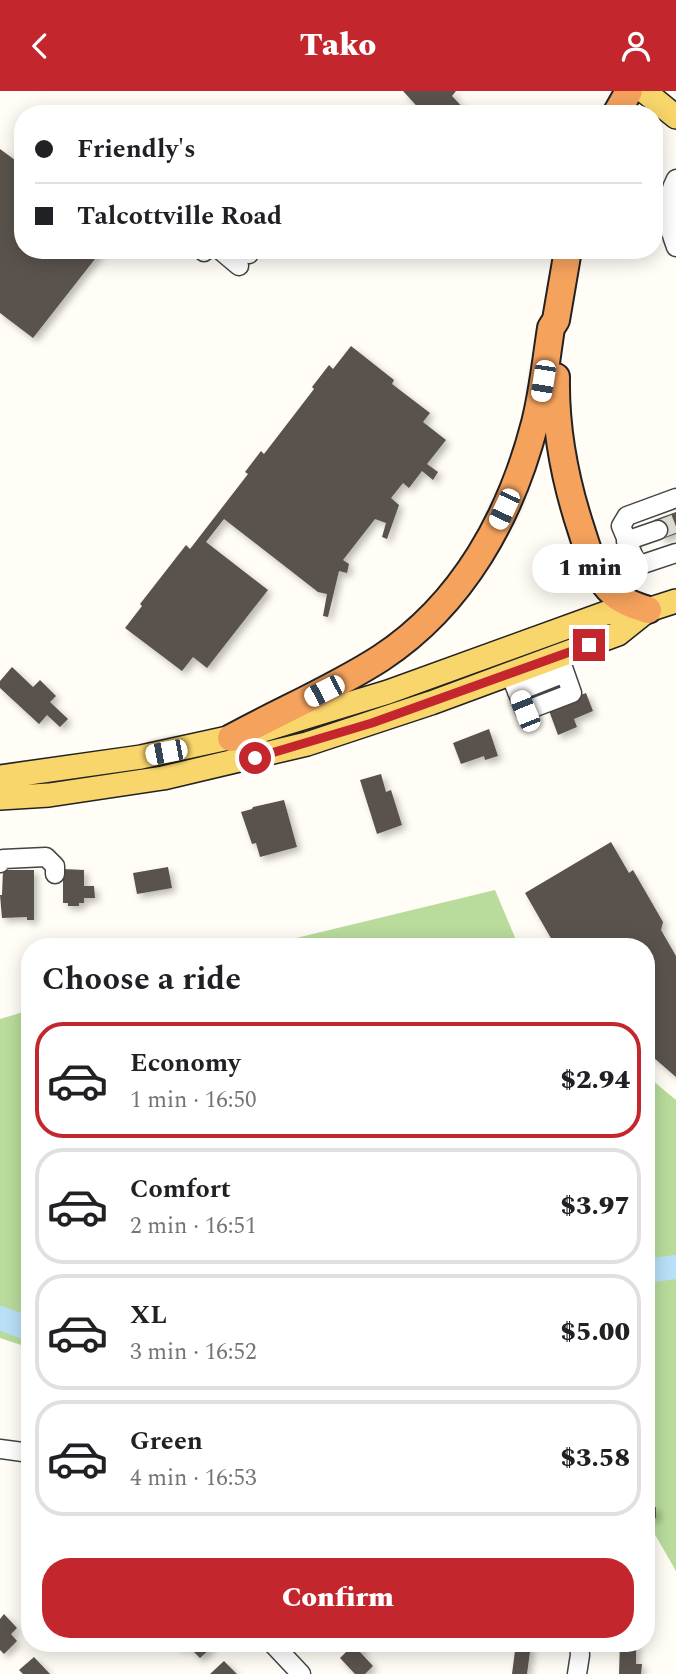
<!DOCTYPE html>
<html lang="en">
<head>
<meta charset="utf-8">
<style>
	:root { --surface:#fff; --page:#f2f2f2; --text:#202124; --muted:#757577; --line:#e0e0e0; --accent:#c4262e }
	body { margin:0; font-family:Spectral,serif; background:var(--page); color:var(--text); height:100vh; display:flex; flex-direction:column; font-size:26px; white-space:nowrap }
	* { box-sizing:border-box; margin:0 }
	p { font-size:23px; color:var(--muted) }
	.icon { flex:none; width:38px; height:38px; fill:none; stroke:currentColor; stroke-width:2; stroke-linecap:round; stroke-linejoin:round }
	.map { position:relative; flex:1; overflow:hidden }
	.side { position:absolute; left:21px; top:847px; width:634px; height:714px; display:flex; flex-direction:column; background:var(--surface); border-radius:28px; box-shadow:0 4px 18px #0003 }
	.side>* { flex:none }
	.banner { position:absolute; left:14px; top:14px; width:649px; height:154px; border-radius:28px; box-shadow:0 4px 18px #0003; display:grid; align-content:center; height:154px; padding:0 21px; background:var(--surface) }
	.end { position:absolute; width:32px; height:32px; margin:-16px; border:9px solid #c4262e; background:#fff; box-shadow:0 0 0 4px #fff }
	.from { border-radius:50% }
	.bubble { position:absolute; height:49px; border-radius:24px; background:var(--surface); box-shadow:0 4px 18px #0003; font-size:23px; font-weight:800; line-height:49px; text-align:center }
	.car { position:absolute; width:21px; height:42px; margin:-21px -10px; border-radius:9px; box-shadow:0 0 5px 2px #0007; background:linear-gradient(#fff 24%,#345 0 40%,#fff 0 76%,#345 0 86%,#fff 0) }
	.banner b { display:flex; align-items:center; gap:24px; height:66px; font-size:26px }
	.banner b+b { border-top:2px solid var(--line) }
	.banner i { width:18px; height:18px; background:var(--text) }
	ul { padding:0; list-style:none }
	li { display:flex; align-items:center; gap:21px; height:116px; margin:0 14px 10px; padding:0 7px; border:4px solid var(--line); border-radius:28px }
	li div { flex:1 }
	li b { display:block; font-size:26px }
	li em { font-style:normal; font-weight:800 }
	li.selected { border-color:var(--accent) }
	li>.icon { width:63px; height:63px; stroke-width:1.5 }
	h2 { padding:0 21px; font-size:32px; line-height:84px }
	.button { display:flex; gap:14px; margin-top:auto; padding:14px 21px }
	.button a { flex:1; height:80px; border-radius:28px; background:var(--accent); color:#fff; font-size:28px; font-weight:800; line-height:80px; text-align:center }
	header { display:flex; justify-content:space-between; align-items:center; height:91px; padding:0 21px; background:var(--accent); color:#fff; font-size:32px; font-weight:800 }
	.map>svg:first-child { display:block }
	.forest { fill:#b9dc9c }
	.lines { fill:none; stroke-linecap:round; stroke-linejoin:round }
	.river { stroke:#b9e0f7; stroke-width:24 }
	.building { fill:#5a524d; filter:url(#shadow) }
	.minor-tunnel { stroke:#dbdad3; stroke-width:18; stroke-dasharray:18 9; stroke-linecap:butt }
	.minor-casing { stroke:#444; stroke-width:21 }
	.major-casing { stroke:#222; stroke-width:26 }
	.highway-casing { stroke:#222; stroke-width:30 }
	.minor { stroke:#fff; stroke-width:18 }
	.major { stroke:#f9d66b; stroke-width:23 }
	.highway { stroke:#f5a25d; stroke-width:26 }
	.route { stroke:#c4262e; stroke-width:9 }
</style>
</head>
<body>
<header><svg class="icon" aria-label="back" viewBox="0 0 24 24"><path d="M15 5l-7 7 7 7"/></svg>Tako<svg class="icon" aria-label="person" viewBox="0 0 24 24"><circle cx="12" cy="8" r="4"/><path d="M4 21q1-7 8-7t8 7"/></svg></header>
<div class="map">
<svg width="676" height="1583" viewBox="0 0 676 1583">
	<defs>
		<filter id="shadow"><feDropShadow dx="4" dy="4" stdDeviation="3.5" flood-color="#0004"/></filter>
	</defs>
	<rect width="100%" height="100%" fill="#fffdf5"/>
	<path class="forest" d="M 495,799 L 519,856 L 259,856 Z
		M 30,919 L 30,1257 L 0,1247 L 0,928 Z
		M 646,984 L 676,1009 L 676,1480 L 646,1428 Z"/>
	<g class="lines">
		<path class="river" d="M 646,1180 L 676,1176
			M 0,1227 L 30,1238"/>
	</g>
	<path class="building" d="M 403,0 L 456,0 L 452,5 L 469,23 L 424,23 Z
		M 0,58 L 23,75 L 23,159 L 102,159 L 33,247 L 0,222 Z
		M 351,255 L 394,289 L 392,293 L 430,322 L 423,331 L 446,349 L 427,373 L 438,381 L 433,389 L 422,380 L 409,397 L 403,392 L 391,407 L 399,414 L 387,448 L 382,446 L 386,432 L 375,428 L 343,469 L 349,473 L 347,482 L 339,480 L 328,526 L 323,525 L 327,503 L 318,501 L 224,428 L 206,451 L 268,499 L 207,577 L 193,566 L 182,580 L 125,537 L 142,515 L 140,513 L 186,454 L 190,458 L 248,383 L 245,381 L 261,360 L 264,363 L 314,298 L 312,296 L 329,274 L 333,278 Z
		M 676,421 L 676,443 L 662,448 L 654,429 Z
		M 12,576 L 33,596 L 40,589 L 56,605 L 50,611 L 68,628 L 60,636 L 47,624 L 39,633 L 0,597 L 0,590 Z
		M 556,587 L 561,601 L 538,610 L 532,596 Z
		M 586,602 L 593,620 L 574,628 L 577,636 L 558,644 L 548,617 Z
		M 489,638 L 498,665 L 485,669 L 484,665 L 461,673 L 453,652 Z
		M 381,683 L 386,701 L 391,699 L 402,734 L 377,743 L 360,689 Z
		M 284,709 L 297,756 L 260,766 L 256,752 L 252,753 L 241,721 L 252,718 L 253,716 Z
		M 611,751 L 629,782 L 633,779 L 663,831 L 661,839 L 676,865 L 676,986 L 646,960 L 646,856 L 556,856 L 525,802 Z
		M 168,776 L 172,797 L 137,803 L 133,782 Z
		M 63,778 L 84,779 L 84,795 L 94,795 L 95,807 L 84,807 L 84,812 L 79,812 L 79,815 L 68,815 L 68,812 L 63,812 Z
		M 3,779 L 34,779 L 34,829 L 27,829 L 27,826 L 2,827 L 0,804 L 2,804 Z
		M 647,1416 L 656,1416 L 656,1427 L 648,1427 Z
		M 4,1523 L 17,1537 L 11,1543 L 17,1550 L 4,1563 L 0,1559 L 0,1528 Z
		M 176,1552 L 208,1552 L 212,1556 L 200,1567 L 187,1554 L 181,1558 Z
		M 355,1552 L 360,1552 L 364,1557 L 360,1561 L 373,1575 L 365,1583 L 355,1583 L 340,1567 Z
		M 516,1552 L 531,1553 L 527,1583 L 512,1583 Z
		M 620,1552 L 636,1552 L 636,1573 L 642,1573 L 641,1583 L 619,1583 Z
		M 34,1566 L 50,1583 L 23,1583 L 19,1579 Z
		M 224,1570 L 237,1583 L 210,1583 Z"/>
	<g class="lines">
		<path class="minor-tunnel" d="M 658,439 L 676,432"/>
		<defs>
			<path id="minor" d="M 676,88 C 664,111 667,133 676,156
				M 220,159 L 239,175
				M 244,159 L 249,163
				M 204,161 L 206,159
				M 676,407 L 627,425 L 621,435 L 636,471 L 640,474 L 676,462
				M 626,450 L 658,439
				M 510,583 L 525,620 L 572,602 L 559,565
				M 517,601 L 565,582
				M 0,772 L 3,768 L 46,766 L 55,775 L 55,783
				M 0,1358 L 30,1362
				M 272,1552 L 301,1583
				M 577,1583 L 580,1564 L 579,1552"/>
			<path id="major" d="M 644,0 L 676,26
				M 0,686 L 141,666 L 260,640 L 388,601 L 606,522 L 648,519 L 676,510
				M 0,707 L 49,704 L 163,687 L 307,653 L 431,612 L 618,543 L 648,519"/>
			<path id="highway" d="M 616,23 L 629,0
				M 556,286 C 555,340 565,390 582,441 C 589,463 596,488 614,503 C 624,512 637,515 648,519
				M 231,647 C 280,620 333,598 381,567 C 463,513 511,425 535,332 C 543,301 546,269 551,237 L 556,229 L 568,159"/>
		</defs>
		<use href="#minor" class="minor-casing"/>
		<use href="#major" class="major-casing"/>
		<use href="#highway" class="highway-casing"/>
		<use href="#minor" class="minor"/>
		<use href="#major" class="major"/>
		<use href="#highway" class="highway"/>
	</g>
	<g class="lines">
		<path class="route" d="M 255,667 L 372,632 L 589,554"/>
	</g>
</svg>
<i class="end from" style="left:255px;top:667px"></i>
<i class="end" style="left:589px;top:554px"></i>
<div class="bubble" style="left:532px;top:453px;width:116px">1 min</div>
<i class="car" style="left:543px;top:290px;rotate:189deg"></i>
<i class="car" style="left:504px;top:418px;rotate:205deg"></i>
<i class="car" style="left:324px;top:600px;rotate:243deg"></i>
<i class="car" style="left:525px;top:620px;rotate:338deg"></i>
<i class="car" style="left:166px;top:661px;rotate:259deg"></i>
<div class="banner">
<b><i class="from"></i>Friendly's</b>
<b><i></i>Talcottville Road</b>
</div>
<section class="side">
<h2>Choose a ride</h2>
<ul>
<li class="selected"><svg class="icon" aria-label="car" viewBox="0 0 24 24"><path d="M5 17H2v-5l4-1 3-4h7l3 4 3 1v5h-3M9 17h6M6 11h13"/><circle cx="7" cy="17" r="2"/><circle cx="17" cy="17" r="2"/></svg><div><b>Economy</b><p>1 min · 16:50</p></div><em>$2.94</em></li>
<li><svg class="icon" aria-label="car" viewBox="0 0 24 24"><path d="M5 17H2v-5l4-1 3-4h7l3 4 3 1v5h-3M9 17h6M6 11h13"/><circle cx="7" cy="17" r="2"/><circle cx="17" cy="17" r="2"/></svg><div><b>Comfort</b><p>2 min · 16:51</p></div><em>$3.97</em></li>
<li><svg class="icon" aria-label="car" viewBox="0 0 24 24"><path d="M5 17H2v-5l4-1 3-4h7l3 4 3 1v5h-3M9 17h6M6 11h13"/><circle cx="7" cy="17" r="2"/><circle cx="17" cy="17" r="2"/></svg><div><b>XL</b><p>3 min · 16:52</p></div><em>$5.00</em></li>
<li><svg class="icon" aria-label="car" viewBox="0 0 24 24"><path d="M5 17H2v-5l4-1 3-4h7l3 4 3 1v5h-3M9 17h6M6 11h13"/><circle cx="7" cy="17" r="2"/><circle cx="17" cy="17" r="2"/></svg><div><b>Green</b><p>4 min · 16:53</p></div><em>$3.58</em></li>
</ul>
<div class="button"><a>Confirm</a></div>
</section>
</div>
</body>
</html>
